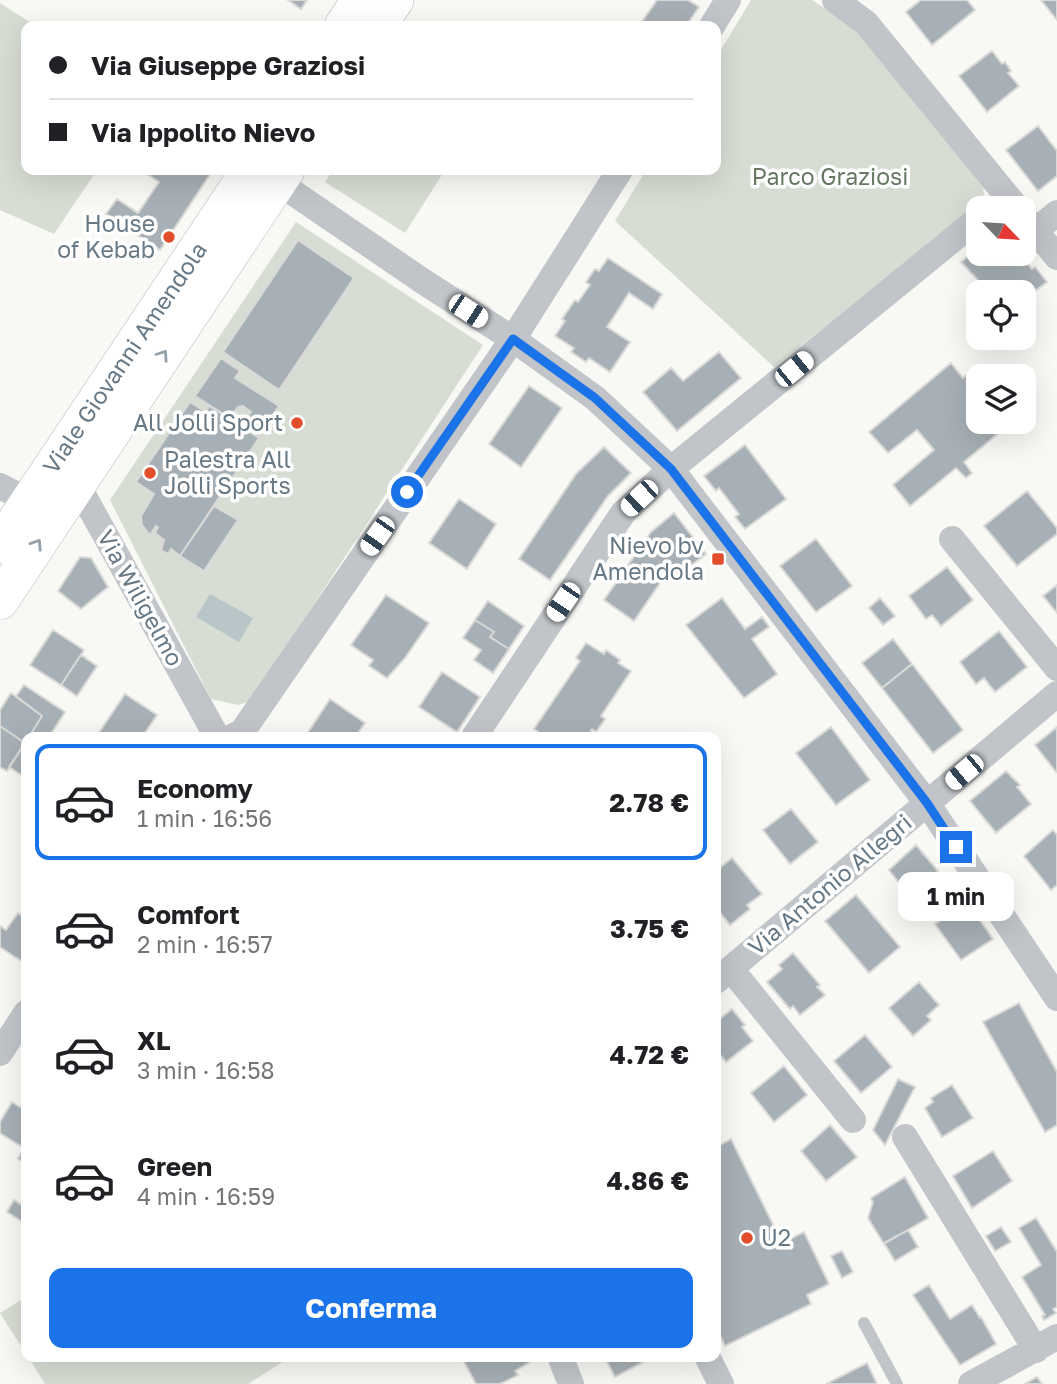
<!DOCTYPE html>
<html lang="it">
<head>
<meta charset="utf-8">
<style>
	:root { --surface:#fff; --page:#f2f2f2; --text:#202124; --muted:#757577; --line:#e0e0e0; --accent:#1a73e8 }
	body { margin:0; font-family:"Golos Text",sans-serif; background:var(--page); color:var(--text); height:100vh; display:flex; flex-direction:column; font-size:26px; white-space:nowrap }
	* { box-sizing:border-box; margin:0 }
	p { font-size:23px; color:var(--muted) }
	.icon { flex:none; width:38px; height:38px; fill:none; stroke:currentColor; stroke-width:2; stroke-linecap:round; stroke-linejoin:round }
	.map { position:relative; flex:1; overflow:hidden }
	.sheet { position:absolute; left:21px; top:732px; width:700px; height:630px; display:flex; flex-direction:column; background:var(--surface); border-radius:14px; box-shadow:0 7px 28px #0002 }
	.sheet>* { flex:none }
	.hud { position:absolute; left:21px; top:21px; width:700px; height:154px; border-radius:14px; box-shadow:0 7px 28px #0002; display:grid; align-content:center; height:154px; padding:0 28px; background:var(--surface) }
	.needle { width:46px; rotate:115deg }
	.controls { position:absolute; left:966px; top:196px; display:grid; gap:14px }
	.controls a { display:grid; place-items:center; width:70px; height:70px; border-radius:14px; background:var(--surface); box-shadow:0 7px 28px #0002; font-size:35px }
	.end { position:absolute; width:32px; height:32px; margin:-16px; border:9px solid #1a73e8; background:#fff; box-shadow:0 0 0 4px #fff }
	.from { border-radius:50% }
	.bubble { position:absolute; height:49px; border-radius:14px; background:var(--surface); box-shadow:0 7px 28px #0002; font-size:23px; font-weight:700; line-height:49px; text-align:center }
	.car { position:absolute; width:21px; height:42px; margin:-21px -10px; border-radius:9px; box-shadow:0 0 5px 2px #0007; background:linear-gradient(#fff 24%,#345 0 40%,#fff 0 76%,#345 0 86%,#fff 0) }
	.hud b { display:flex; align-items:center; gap:24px; height:66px; font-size:26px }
	.hud b+b { border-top:2px solid var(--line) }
	.hud i { width:18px; height:18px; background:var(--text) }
	ul { padding:12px 0 0; list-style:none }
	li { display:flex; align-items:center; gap:21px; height:116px; margin:0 14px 10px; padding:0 14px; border:4px solid transparent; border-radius:14px }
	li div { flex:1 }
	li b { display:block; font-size:26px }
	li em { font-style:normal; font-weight:700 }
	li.current { border-color:var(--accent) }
	li>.icon { width:63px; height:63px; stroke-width:1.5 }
	.cta { display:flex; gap:14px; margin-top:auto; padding:14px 28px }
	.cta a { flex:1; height:80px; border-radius:14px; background:var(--accent); color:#fff; font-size:28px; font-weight:700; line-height:80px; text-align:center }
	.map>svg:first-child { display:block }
	.green { fill:#d8ddd4 }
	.water { fill:#b8c5c9 }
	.building { fill:#a7b0b6; stroke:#d9d9d7; stroke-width:2 }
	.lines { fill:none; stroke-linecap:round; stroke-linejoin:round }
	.secondary-casing { stroke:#b3b9bd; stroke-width:38 }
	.service { stroke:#c1c5c9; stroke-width:12 }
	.minor { stroke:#c1c5c9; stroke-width:26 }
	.secondary { stroke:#fff; stroke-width:37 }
	.oneway { stroke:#95a1aa }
	.route { stroke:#1a73e8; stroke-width:9 }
	.poi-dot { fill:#e24e2b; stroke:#fff; stroke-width:2.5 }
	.labels { text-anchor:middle; stroke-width:7; stroke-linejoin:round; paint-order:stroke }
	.park-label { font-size:23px; fill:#667862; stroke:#fff }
	.poi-label { font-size:23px; fill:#677986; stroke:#fff; text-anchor:end }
	.street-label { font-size:23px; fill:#677986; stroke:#fff }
</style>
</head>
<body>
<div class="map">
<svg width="1057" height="1384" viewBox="0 0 1057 1384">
	<rect width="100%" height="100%" fill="#f8f8f5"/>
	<path class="green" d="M 751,0 L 812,0 L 856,28 L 983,186 L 984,194 L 977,207 L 774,367 L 615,221 L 646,170 L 716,170 L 716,58 Z
		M 0,3 L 36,26 L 26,26 L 26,170 L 97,170 L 54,234 L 0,210 Z
		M 333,170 L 445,170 L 405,233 L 325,182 Z
		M 296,222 L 483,345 L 251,701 L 238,705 L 211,699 L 110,500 Z
		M 26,1297 L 26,1354 L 0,1313 Z
		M 28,1356 L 292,1356 L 248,1384 L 45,1384 Z"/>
	<path class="water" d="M 210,594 L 253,618 L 239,642 L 196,617 Z"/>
	<path class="building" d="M 288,0 L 307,0 L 301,9 Z
		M 657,0 L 688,0 L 699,7 L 686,26 L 639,26 Z
		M 921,0 L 967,0 L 975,10 L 932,45 L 906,12 Z
		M 1041,0 L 1057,0 L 1057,20 Z
		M 992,51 L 1002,64 L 1005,62 L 1011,71 L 1008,73 L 1019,86 L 987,112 L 959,76 Z
		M 1038,126 L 1057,151 L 1057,176 L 1038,191 L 1006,150 Z
		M 141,170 L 207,170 L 211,173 L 160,250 L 106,214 L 117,199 L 138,213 L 159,182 Z
		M 298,240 L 354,278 L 279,390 L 223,352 Z
		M 978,248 L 978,254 L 1020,254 L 1032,269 L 1035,267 L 1047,282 L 1024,299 L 1024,292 L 989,292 L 961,262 Z
		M 608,258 L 662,294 L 653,309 L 629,293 L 613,318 L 607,327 L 630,342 L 610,372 L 589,358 L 586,362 L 571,352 L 574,348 L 555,336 L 565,321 L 562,319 L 575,300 L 578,302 L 590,285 L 586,282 L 595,269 L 599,271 Z
		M 719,352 L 741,378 L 677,431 L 643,392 L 671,368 L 683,381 Z
		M 221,358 L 240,371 L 235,378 L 279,406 L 258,436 L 242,425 L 251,412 L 243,406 L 238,407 L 230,418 L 195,396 Z
		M 951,363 L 963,378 L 977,367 L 983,374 L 968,385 L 978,397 L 978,422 L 1012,422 L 964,462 L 972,473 L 966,478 L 956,468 L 910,506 L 893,485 L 934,450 L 917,430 L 888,453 L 869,432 Z
		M 529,386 L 562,408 L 521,467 L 489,444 Z
		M 190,402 L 206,412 L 209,406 L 259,438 L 180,556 L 171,549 L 168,554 L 161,550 L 164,540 L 155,533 L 158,527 L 156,526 L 150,535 L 142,525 L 141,516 L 154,494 L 136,482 Z
		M 745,445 L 786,499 L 745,529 L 735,517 L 739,514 L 719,488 L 716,491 L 704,476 Z
		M 604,447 L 631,473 L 608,496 L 550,580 L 519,559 L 576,474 Z
		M 1027,491 L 1057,528 L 1057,534 L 1017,566 L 984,526 Z
		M 459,499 L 496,524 L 467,569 L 429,543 Z
		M 214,506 L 238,520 L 204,571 L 180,556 Z
		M 674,513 L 706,554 L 677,576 L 671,567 L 634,621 L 604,600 L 651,532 Z
		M 816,539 L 852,586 L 816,612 L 780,566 Z
		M 80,557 L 91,558 L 108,587 L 81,609 L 58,591 Z
		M 947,567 L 973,600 L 941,626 L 932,615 L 926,619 L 909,596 Z
		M 1057,585 L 1057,613 L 1043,596 Z
		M 386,595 L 429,623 L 405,658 L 387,678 L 369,666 L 373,660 L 351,645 Z
		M 722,598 L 745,629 L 762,617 L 769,627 L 752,639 L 777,674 L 744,698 L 686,625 Z
		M 880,598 L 895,616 L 883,625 L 869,608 Z
		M 488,601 L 524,626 L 509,649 L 490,637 L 494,632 L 475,620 Z
		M 475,620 L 494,632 L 490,637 L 509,649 L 493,673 L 474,660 L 481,650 L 463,638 Z
		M 53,630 L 84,650 L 61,685 L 30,665 Z
		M 999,631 L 1027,667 L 995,692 L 984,678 L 976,684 L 960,662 Z
		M 893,639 L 912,664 L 882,688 L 862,663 Z
		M 586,643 L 604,654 L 606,650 L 620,660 L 618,663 L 631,671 L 601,716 L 605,719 L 596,732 L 592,729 L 587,737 L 546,737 L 534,729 L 580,661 L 576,658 Z
		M 81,655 L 97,666 L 77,696 L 61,685 Z
		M 912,664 L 963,730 L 933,753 L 882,688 Z
		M 442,672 L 480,697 L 457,732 L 419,707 Z
		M 24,685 L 65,712 L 49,737 L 29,737 L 42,716 L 16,696 Z
		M 11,693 L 42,716 L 29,737 L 26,737 L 25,743 L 0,726 L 0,710 Z
		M 125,694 L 157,715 L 142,737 L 96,737 Z
		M 330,699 L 365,723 L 355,737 L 305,737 Z
		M 0,726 L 25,743 L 7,771 L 0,767 Z
		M 831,727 L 870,780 L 836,805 L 796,753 Z
		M 1057,727 L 1057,771 L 1056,772 L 1035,745 Z
		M 26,741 L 26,772 L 23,776 L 9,767 Z
		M 1006,771 L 1020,785 L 1017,787 L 1031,804 L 996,833 L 970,801 Z
		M 791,809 L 818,842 L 790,864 L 763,830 Z
		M 1053,830 L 1057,835 L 1057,885 L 1051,890 L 1024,856 Z
		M 916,845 L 938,871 L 909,895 L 889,870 Z
		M 732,858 L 762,894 L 747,905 L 750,909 L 730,925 L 718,910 L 716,910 L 716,871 Z
		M 856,895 L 900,947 L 869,973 L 825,921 Z
		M 967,902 L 993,939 L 961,960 L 935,924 Z
		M 18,913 L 26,918 L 26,964 L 0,947 L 0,926 L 6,930 Z
		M 793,953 L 820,985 L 817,987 L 825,995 L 800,1015 L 793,1006 L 790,1009 L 767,982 L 782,969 L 779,965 Z
		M 919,982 L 939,1005 L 927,1016 L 931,1020 L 913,1036 L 889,1008 Z
		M 1019,1003 L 1057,1072 L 1057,1125 L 1045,1132 L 983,1022 Z
		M 732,1009 L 745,1025 L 742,1027 L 753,1041 L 726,1062 L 716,1050 L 716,1022 Z
		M 865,1035 L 892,1067 L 861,1093 L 834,1061 Z
		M 784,1066 L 807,1095 L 774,1122 L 751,1093 Z
		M 898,1079 L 915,1087 L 885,1145 L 873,1130 Z
		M 952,1085 L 973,1118 L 942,1137 L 925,1108 L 933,1102 L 931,1098 Z
		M 12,1102 L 26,1111 L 26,1164 L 18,1159 L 24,1148 L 0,1133 L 0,1122 Z
		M 830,1125 L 857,1157 L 826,1181 L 801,1151 Z
		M 731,1139 L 782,1243 L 804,1232 L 829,1284 L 807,1295 L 811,1304 L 725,1346 L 716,1327 L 716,1147 Z
		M 993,1151 L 1012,1181 L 972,1208 L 953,1176 Z
		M 905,1177 L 928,1218 L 884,1244 L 868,1218 L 873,1202 L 871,1198 Z
		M 14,1200 L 26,1208 L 26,1224 L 7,1212 Z
		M 1036,1218 L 1057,1252 L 1057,1307 L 1053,1309 L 1056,1313 L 1044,1320 L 1042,1316 L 1045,1315 L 1022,1277 L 1041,1265 L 1019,1228 Z
		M 1001,1227 L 1011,1242 L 995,1251 L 986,1236 Z
		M 908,1230 L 918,1247 L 895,1261 L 884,1243 Z
		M 842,1251 L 853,1272 L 842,1278 L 831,1256 Z
		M 929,1285 L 950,1319 L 972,1305 L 980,1318 L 981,1317 L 996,1344 L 960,1365 L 913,1295 Z
		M 461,1356 L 527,1356 L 530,1362 L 515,1371 L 518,1375 L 500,1384 L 476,1384 Z
		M 604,1356 L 655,1356 L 615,1377 Z
		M 867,1363 L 877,1384 L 826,1384 Z
		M 1037,1377 L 1042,1384 L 1025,1384 Z"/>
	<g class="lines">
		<defs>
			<path id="secondary" d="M 343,26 L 360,0
				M 378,26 L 395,0
				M 0,545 L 250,170
				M 0,601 L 286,170"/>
		</defs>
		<use href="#secondary" class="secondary-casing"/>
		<path class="service" d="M 864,1323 L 897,1384"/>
		<path class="minor" d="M 835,0 L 866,23 L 1017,208
			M 712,26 L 728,0
			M 263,172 L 424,282 L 513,339 L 595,398 L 671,469 L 927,803 L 1057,998
			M 1024,217 L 1057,257
			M 1035,231 L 1057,213
			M 60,484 L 82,493 L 217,737
			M 0,486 L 29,501
			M 952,539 L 1057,668
			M 232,737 L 242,732 L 513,339 L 620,170
			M 474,737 L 623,513 L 671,469 L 978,219
			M 731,969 L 853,1120
			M 716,981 L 1057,694
			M 0,1053 L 26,1013
			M 905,1137 L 1036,1350
			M 560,1356 L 571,1384
			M 707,1356 L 721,1384
			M 971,1384 L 1057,1337"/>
		<use href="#secondary" class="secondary"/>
	</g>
	<defs><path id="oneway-chevron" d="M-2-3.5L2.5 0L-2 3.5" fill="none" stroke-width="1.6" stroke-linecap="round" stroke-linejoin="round" transform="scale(1.75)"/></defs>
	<g class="oneway">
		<use href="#oneway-chevron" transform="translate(163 355) rotate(-56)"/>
		<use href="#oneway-chevron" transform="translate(37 544) rotate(-57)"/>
	</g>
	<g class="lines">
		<path class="route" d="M 407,492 L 513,339 L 595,398 L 671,469 L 927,803 L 956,847"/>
	</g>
	<g class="poi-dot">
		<circle cx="169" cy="237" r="7"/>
		<circle cx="297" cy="423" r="7"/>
		<circle cx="150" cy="473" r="7"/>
		<rect x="711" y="552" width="14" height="14" rx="3.5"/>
		<circle cx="747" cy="1238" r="7"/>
	</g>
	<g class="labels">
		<g class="park-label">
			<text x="830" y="185">Parco Graziosi</text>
		</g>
		<g class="poi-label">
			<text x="155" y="232">House<tspan x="155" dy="26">of Kebab</tspan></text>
			<text x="283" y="431">All Jolli Sport</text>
			<text x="164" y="468" text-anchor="start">Palestra All<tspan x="164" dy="26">Jolli Sports</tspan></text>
			<text x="704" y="554">Nievo bv<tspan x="704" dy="26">Amendola</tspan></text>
			<text x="761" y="1246" text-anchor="start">U2</text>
		</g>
		<g class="street-label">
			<text transform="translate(125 358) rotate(-56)" y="8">Viale Giovanni Amendola</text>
			<text transform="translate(140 598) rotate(61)" y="8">Via Wiligelmo</text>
			<text transform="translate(830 885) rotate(-40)" y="8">Via Antonio Allegri</text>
		</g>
	</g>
</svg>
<div class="controls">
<a><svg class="needle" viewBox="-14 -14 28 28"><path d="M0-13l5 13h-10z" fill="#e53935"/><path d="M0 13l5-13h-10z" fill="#757577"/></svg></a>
<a><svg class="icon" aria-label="locate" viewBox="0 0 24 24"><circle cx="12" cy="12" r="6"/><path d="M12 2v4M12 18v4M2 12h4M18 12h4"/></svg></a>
<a><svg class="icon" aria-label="layers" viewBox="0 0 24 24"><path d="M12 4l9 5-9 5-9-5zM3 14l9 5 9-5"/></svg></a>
</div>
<i class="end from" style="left:407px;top:492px"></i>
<i class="end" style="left:956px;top:847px"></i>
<div class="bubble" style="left:898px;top:872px;width:116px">1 min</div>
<i class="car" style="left:468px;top:311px;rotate:123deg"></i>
<i class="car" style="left:794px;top:369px;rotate:51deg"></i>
<i class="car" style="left:639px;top:498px;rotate:227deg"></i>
<i class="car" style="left:377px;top:536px;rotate:215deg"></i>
<i class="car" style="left:563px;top:602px;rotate:214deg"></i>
<i class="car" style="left:964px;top:772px;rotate:230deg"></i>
<div class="hud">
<b><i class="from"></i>Via Giuseppe Graziosi</b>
<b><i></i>Via Ippolito Nievo</b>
</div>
<section class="sheet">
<ul>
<li class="current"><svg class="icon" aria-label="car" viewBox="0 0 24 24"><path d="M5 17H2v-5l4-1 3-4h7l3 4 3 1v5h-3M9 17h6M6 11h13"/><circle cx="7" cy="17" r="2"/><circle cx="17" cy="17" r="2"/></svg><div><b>Economy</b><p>1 min · 16:56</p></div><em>2.78 €</em></li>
<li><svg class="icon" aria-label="car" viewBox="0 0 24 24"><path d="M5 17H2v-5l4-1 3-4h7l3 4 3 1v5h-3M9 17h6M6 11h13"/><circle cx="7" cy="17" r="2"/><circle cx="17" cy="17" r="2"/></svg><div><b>Comfort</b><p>2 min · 16:57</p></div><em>3.75 €</em></li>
<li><svg class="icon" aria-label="car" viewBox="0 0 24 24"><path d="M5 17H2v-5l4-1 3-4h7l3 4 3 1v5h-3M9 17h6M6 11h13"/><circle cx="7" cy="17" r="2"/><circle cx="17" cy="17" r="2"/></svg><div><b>XL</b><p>3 min · 16:58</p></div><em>4.72 €</em></li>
<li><svg class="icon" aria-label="car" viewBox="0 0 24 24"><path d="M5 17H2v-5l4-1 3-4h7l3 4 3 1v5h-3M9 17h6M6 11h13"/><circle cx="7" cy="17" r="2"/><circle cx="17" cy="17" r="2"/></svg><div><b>Green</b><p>4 min · 16:59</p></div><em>4.86 €</em></li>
</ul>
<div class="cta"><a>Conferma</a></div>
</section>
</div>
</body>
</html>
